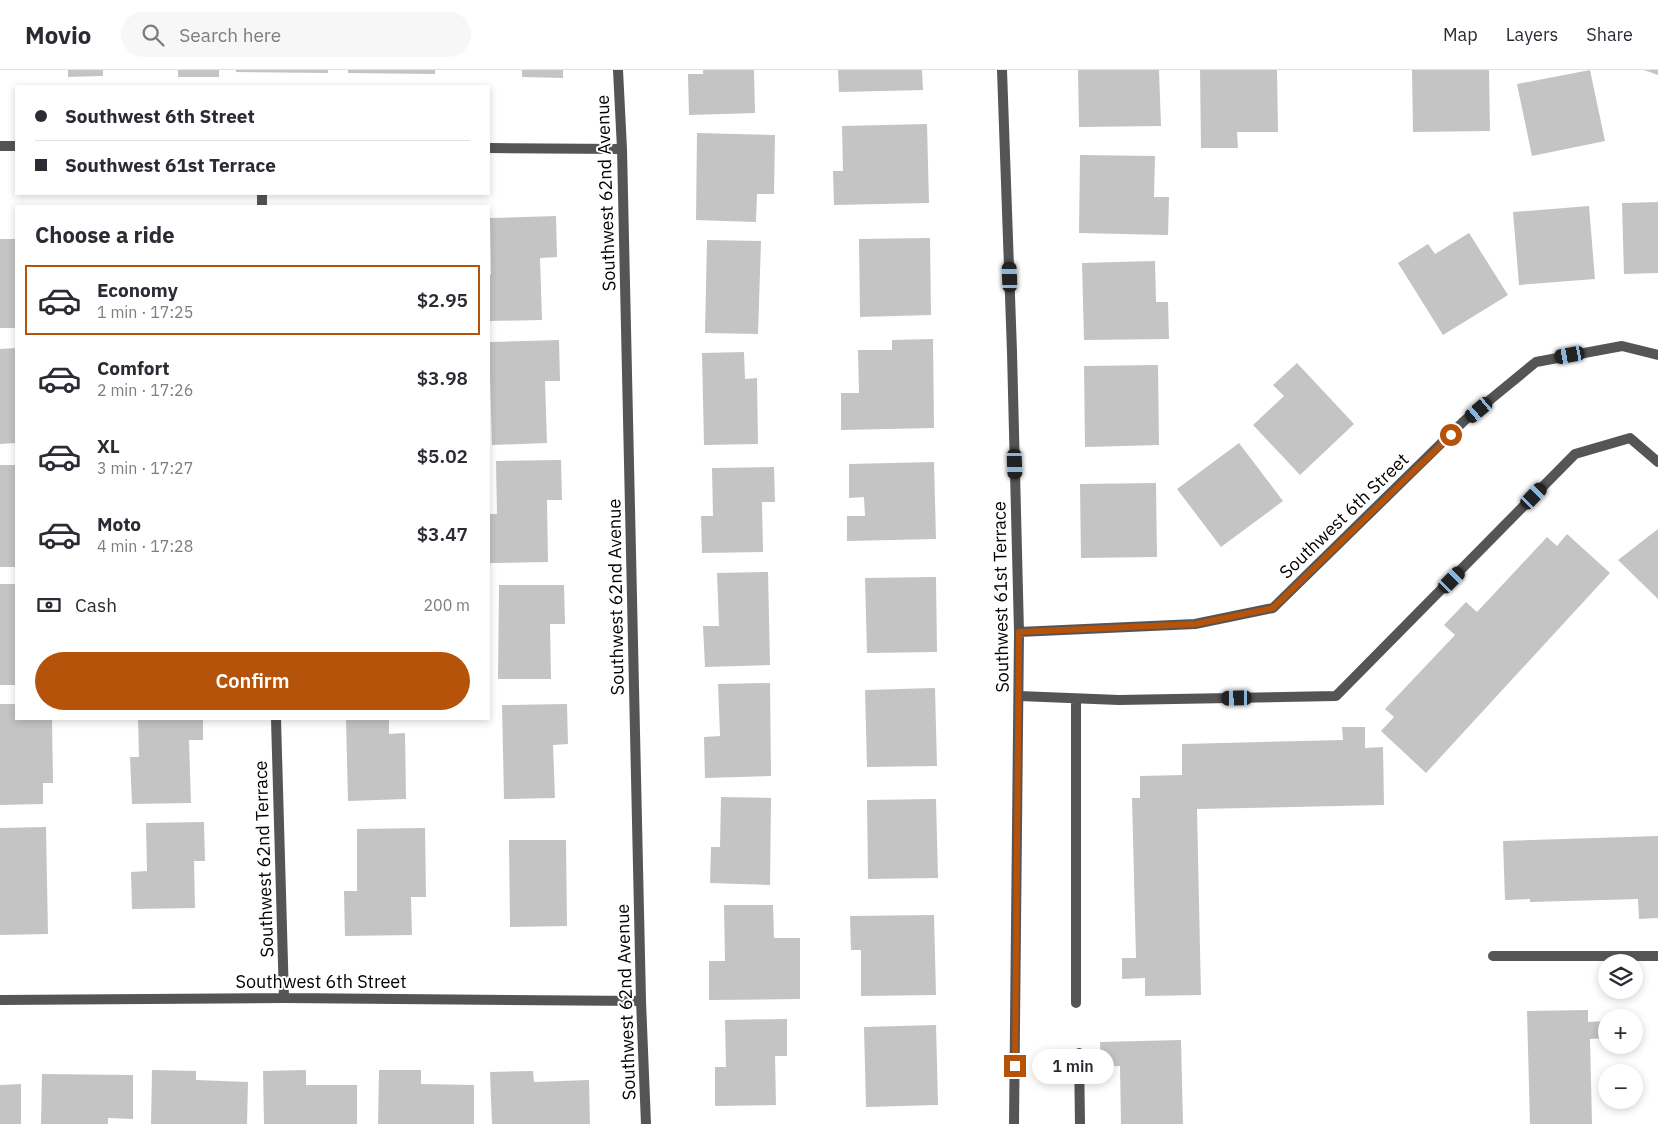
<!DOCTYPE html>
<html lang="en">
<head>
<meta charset="utf-8">
<style>
	:root { --surface:#fff; --page:#f7f7f7; --text:#2b2b33; --muted:#7c7c81; --line:#e1e1e2; --accent:#b45309 }
	body { margin:0; font-family:"IBM Plex Sans",sans-serif; background:var(--page); color:var(--text); height:100vh; display:flex; flex-direction:column; font-size:19px; white-space:nowrap }
	* { box-sizing:border-box; margin:0 }
	p { font-size:16px; color:var(--muted) }
	.icon { flex:none; width:28px; height:28px; fill:none; stroke:currentColor; stroke-width:2; stroke-linecap:round; stroke-linejoin:round }
	.map { position:relative; flex:1; overflow:hidden }
	.details { position:absolute; left:15px; top:135px; width:475px; height:515px; display:flex; flex-direction:column; background:var(--surface); border-radius:0px; box-shadow:0 2px 8px #0003 }
	.details>* { flex:none }
	.banner { position:absolute; left:15px; top:15px; width:475px; height:110px; border-radius:0px; box-shadow:0 2px 8px #0003; display:grid; align-content:center; height:110px; padding:0 20px; background:var(--surface) }
	.tools { position:absolute; left:1598px; top:884px; display:grid; gap:10px }
	.tools a { display:grid; place-items:center; width:45px; height:45px; border-radius:50%; background:var(--surface); box-shadow:0 2px 8px #0003; font-size:25px }
	.end { position:absolute; width:22px; height:22px; margin:-11px; border:6px solid #b45309; background:#fff; box-shadow:0 0 0 2px #fff }
	.from { border-radius:50% }
	.bubble { position:absolute; height:35px; border-radius:18px; background:var(--surface); box-shadow:0 2px 8px #0003; font-size:16px; font-weight:600; line-height:35px; text-align:center }
	.car { position:absolute; width:15px; height:30px; margin:-15px -8px; border-radius:6px; box-shadow:0 0 4px 1px #0007; background:linear-gradient(#222 24%,#8ab4d8 0 40%,#222 0 76%,#8ab4d8 0 86%,#222 0) }
	.banner b { display:flex; align-items:center; gap:18px; height:48px; font-size:19px }
	.banner b+b { border-top:1px solid var(--line) }
	.banner i { width:12px; height:12px; background:var(--text) }
	ul { padding:0; list-style:none }
	li { display:flex; align-items:center; gap:15px; height:70px; margin:0 10px 8px; padding:0 10px; border:2px solid transparent; border-radius:0px }
	li div { flex:1 }
	li b { display:block; font-size:19px }
	li em { font-style:normal; font-weight:600 }
	li.active { border-color:var(--accent) }
	li>.icon { width:45px; height:45px; stroke-width:1.5 }
	h2 { padding:0 20px; font-size:22px; line-height:60px }
	.pay { display:flex; align-items:center; gap:12px; height:55px; padding:0 20px; font-size:19px }
	.pay p { margin-inline-start:auto }
	.button { display:flex; gap:10px; margin-top:auto; padding:10px 20px }
	.button a { flex:1; height:58px; border-radius:30px; background:var(--accent); color:#fff; font-size:20px; font-weight:600; line-height:58px; text-align:center }
	header { display:flex; align-items:center; gap:30px; box-sizing:border-box; height:70px; padding:0 25px; background:var(--surface); border-bottom:1px solid var(--line) }
	header strong { font-size:24px }
	nav { display:flex; gap:28px; margin-inline-start:auto; font-size:18px }
	.search { width:350px; height:45px; background:var(--page); display:flex; align-items:center; gap:12px; box-sizing:border-box; padding:0 18px; border-radius:28px; color:var(--muted); font-size:19px }
	.map>svg:first-child { display:block }
	.building { fill:#c4c4c4 }
	.lines { fill:none; stroke-linecap:round; stroke-linejoin:round }
	.service { stroke:#555; stroke-width:10 }
	.minor { stroke:#555; stroke-width:10 }
	.route { stroke:#b45309; stroke-width:6 }
	.labels { text-anchor:middle; stroke-width:4; stroke-linejoin:round; paint-order:stroke }
	.street-label { font-size:18px; fill:#000; stroke:#fff }
</style>
</head>
<body>
<header>
<strong>Movio</strong>
<div class="search"><svg class="icon" aria-label="search" viewBox="0 0 24 24"><circle cx="10" cy="10" r="6"/><path d="M15 15l6 6"/></svg>Search here</div>
<nav><a>Map</a><a>Layers</a><a>Share</a></nav>
</header>
<div class="map">
<svg width="1658" height="1054" viewBox="0 0 1658 1054">
	<rect width="100%" height="100%" fill="#fff"/>
	<path class="building" d="M 68,0 L 103,0 L 103,6 L 68,7 Z
		M 178,0 L 219,0 L 219,7 L 178,7 Z
		M 236,0 L 328,0 L 328,3 L 236,2 Z
		M 348,0 L 435,0 L 435,4 L 348,3 Z
		M 522,0 L 563,0 L 563,8 L 522,7 Z
		M 703,0 L 754,0 L 755,43 L 689,45 L 688,4 L 703,4 Z
		M 838,0 L 922,0 L 923,20 L 839,22 Z
		M 1078,0 L 1159,0 L 1161,56 L 1079,57 Z
		M 1200,0 L 1277,0 L 1278,62 L 1237,62 L 1238,78 L 1201,78 Z
		M 1412,0 L 1489,0 L 1490,61 L 1413,62 Z
		M 1590,0 L 1605,71 L 1532,86 L 1517,14 Z
		M 1644,0 L 1658,0 L 1658,5 Z
		M 927,54 L 929,133 L 834,135 L 833,101 L 843,101 L 842,56 Z
		M 697,63 L 775,65 L 774,124 L 757,124 L 756,152 L 696,150 Z
		M 1080,85 L 1155,86 L 1154,127 L 1169,127 L 1168,165 L 1079,163 Z
		M 1658,132 L 1658,203 L 1624,204 L 1622,133 Z
		M 1589,136 L 1595,209 L 1519,215 L 1513,142 Z
		M 556,146 L 557,187 L 540,188 L 542,250 L 489,251 L 489,205 L 491,204 L 490,148 Z
		M 1469,163 L 1508,225 L 1443,265 L 1398,193 L 1428,174 L 1435,184 Z
		M 930,168 L 931,245 L 860,247 L 859,169 Z
		M 0,169 L 16,169 L 16,258 L 0,258 Z
		M 707,170 L 761,171 L 758,264 L 705,263 Z
		M 1155,191 L 1156,232 L 1168,232 L 1169,269 L 1084,270 L 1082,193 Z
		M 933,269 L 934,358 L 841,360 L 841,323 L 859,323 L 858,280 L 892,280 L 892,270 Z
		M 559,270 L 560,311 L 545,311 L 547,373 L 492,375 L 489,272 Z
		M 16,278 L 16,373 L 0,374 L 0,279 Z
		M 744,282 L 745,309 L 757,308 L 758,374 L 704,375 L 702,283 Z
		M 1297,293 L 1354,354 L 1300,405 L 1253,355 L 1284,326 L 1273,315 Z
		M 1158,295 L 1159,375 L 1085,377 L 1084,296 Z
		M 1239,373 L 1283,431 L 1221,477 L 1177,419 Z
		M 561,390 L 562,430 L 547,430 L 548,492 L 489,493 L 489,444 L 497,444 L 496,391 Z
		M 934,392 L 936,469 L 847,471 L 847,446 L 865,446 L 864,427 L 849,428 L 849,394 Z
		M 0,395 L 16,395 L 16,497 L 0,497 Z
		M 774,397 L 775,432 L 762,432 L 763,482 L 702,483 L 701,446 L 713,446 L 712,398 Z
		M 1156,413 L 1157,487 L 1081,488 L 1080,414 Z
		M 1658,459 L 1658,529 L 1618,490 Z
		M 1567,464 L 1610,503 L 1426,703 L 1381,661 L 1394,647 L 1385,639 L 1455,565 L 1444,555 L 1466,532 L 1477,542 L 1547,467 L 1557,476 Z
		M 768,502 L 770,595 L 705,597 L 703,556 L 719,556 L 717,503 Z
		M 936,507 L 937,582 L 867,583 L 865,508 Z
		M 0,514 L 16,514 L 16,615 L 0,615 Z
		M 499,515 L 564,515 L 565,554 L 550,554 L 551,609 L 498,609 Z
		M 770,613 L 771,706 L 705,708 L 704,667 L 720,666 L 718,614 Z
		M 935,618 L 937,696 L 867,697 L 865,620 Z
		M 0,634 L 16,634 L 16,649 L 52,649 L 53,713 L 43,713 L 43,734 L 0,735 Z
		M 567,634 L 568,674 L 553,675 L 555,728 L 504,729 L 502,635 Z
		M 138,649 L 203,649 L 203,670 L 189,670 L 191,733 L 132,734 L 130,687 L 139,687 Z
		M 346,649 L 389,649 L 389,664 L 405,663 L 406,729 L 348,731 Z
		M 1342,657 L 1365,657 L 1365,678 L 1383,677 L 1384,735 L 1197,739 L 1201,925 L 1145,926 L 1145,908 L 1122,909 L 1122,888 L 1136,888 L 1132,728 L 1140,728 L 1140,706 L 1182,705 L 1182,674 L 1343,670 Z
		M 721,727 L 771,728 L 770,815 L 710,813 L 711,777 L 720,777 Z
		M 936,729 L 938,808 L 868,809 L 867,730 Z
		M 204,752 L 205,791 L 194,791 L 195,838 L 132,839 L 131,802 L 147,801 L 146,753 Z
		M 46,757 L 48,864 L 0,865 L 0,758 Z
		M 425,758 L 426,827 L 411,827 L 412,865 L 345,866 L 344,821 L 357,821 L 357,759 Z
		M 1658,766 L 1658,848 L 1639,849 L 1638,829 L 1530,832 L 1530,829 L 1505,830 L 1503,771 Z
		M 509,770 L 566,770 L 567,856 L 510,857 Z
		M 724,835 L 773,835 L 774,868 L 800,868 L 800,929 L 709,930 L 709,891 L 725,891 Z
		M 934,845 L 936,925 L 861,926 L 861,880 L 851,880 L 850,846 Z
		M 1588,940 L 1588,952 L 1606,951 L 1606,968 L 1590,969 L 1592,1054 L 1530,1054 L 1527,941 Z
		M 787,949 L 787,986 L 775,986 L 776,1035 L 715,1036 L 715,997 L 726,997 L 725,950 Z
		M 936,955 L 938,1035 L 866,1037 L 864,957 Z
		M 1181,970 L 1183,1054 L 1121,1054 L 1120,996 L 1101,997 L 1100,972 Z
		M 152,1000 L 196,1001 L 196,1010 L 248,1012 L 247,1054 L 151,1054 Z
		M 306,1000 L 306,1015 L 357,1015 L 357,1054 L 264,1054 L 263,1001 Z
		M 379,1000 L 421,1000 L 421,1014 L 474,1015 L 474,1054 L 378,1054 Z
		M 533,1001 L 534,1012 L 589,1010 L 590,1054 L 492,1054 L 490,1002 Z
		M 42,1004 L 133,1005 L 133,1049 L 108,1048 L 108,1054 L 41,1054 Z
		M 21,1014 L 21,1054 L 0,1054 L 0,1015 Z"/>
	<g class="lines">
		<path class="service" d="M 1019,626 L 1119,630 L 1336,626 L 1575,384 L 1630,368 L 1658,392
			M 1076,629 L 1076,933
			M 1079,983 L 1080,1054"/>
		<path class="minor" d="M 618,0 L 622,79 L 641,931 L 646,1054
			M 1002,0 L 1012,282 L 1019,562 L 1014,1054
			M 0,76 L 16,76
			M 489,78 L 622,79
			M 262,124 L 262,136
			M 1019,562 L 1195,554 L 1273,538 L 1464,351 L 1536,292 L 1622,276 L 1658,285
			M 276,649 L 284,928
			M 1493,886 L 1658,886
			M 0,930 L 284,928 L 641,931"/>
	</g>
	<g class="lines">
		<path class="route" d="M 1015,996 L 1019,562 L 1195,554 L 1273,538 L 1451,365"/>
	</g>
	<g class="labels">
		<g class="street-label">
			<text transform="translate(606 123) rotate(-92)" y="6">Southwest 62nd Avenue</text>
			<text transform="translate(1344 446) rotate(-44)" y="6">Southwest 6th Street</text>
			<text transform="translate(616 527) rotate(-91)" y="6">Southwest 62nd Avenue</text>
			<text transform="translate(1001 527) rotate(-91)" y="6">Southwest 61st Terrace</text>
			<text transform="translate(264 789) rotate(-92)" y="6">Southwest 62nd Terrace</text>
			<text x="321" y="918">Southwest 6th Street</text>
			<text transform="translate(626 932) rotate(-92)" y="6">Southwest 62nd Avenue</text>
		</g>
	</g>
</svg>
<div class="tools">
<a><svg class="icon" aria-label="layers" viewBox="0 0 24 24"><path d="M12 4l9 5-9 5-9-5zM3 14l9 5 9-5"/></svg></a>
<a>+</a>
<a>−</a>
</div>
<i class="end from" style="left:1451px;top:365px"></i>
<i class="end" style="left:1015px;top:996px"></i>
<div class="bubble" style="left:1032px;top:979px;width:82px">1 min</div>
<i class="car" style="left:1010px;top:207px;rotate:358deg"></i>
<i class="car" style="left:1570px;top:285px;rotate:260deg"></i>
<i class="car" style="left:1479px;top:340px;rotate:230deg"></i>
<i class="car" style="left:1015px;top:394px;rotate:178deg"></i>
<i class="car" style="left:1534px;top:426px;rotate:44deg"></i>
<i class="car" style="left:1452px;top:510px;rotate:45deg"></i>
<i class="car" style="left:1237px;top:628px;rotate:269deg"></i>
<div class="banner">
<b><i class="from"></i>Southwest 6th Street</b>
<b><i></i>Southwest 61st Terrace</b>
</div>
<section class="details">
<h2>Choose a ride</h2>
<ul>
<li class="active"><svg class="icon" aria-label="car" viewBox="0 0 24 24"><path d="M5 17H2v-5l4-1 3-4h7l3 4 3 1v5h-3M9 17h6M6 11h13"/><circle cx="7" cy="17" r="2"/><circle cx="17" cy="17" r="2"/></svg><div><b>Economy</b><p>1 min · 17:25</p></div><em>$2.95</em></li>
<li><svg class="icon" aria-label="car" viewBox="0 0 24 24"><path d="M5 17H2v-5l4-1 3-4h7l3 4 3 1v5h-3M9 17h6M6 11h13"/><circle cx="7" cy="17" r="2"/><circle cx="17" cy="17" r="2"/></svg><div><b>Comfort</b><p>2 min · 17:26</p></div><em>$3.98</em></li>
<li><svg class="icon" aria-label="car" viewBox="0 0 24 24"><path d="M5 17H2v-5l4-1 3-4h7l3 4 3 1v5h-3M9 17h6M6 11h13"/><circle cx="7" cy="17" r="2"/><circle cx="17" cy="17" r="2"/></svg><div><b>XL</b><p>3 min · 17:27</p></div><em>$5.02</em></li>
<li><svg class="icon" aria-label="car" viewBox="0 0 24 24"><path d="M5 17H2v-5l4-1 3-4h7l3 4 3 1v5h-3M9 17h6M6 11h13"/><circle cx="7" cy="17" r="2"/><circle cx="17" cy="17" r="2"/></svg><div><b>Moto</b><p>4 min · 17:28</p></div><em>$3.47</em></li>
</ul>
<div class="pay"><svg class="icon" aria-label="cash" viewBox="0 0 24 24"><path d="M3 7h18v10H3z"/><circle cx="12" cy="12" r="2"/></svg>Cash<p>200 m</p></div>
<div class="button"><a>Confirm</a></div>
</section>
</div>
</body>
</html>
